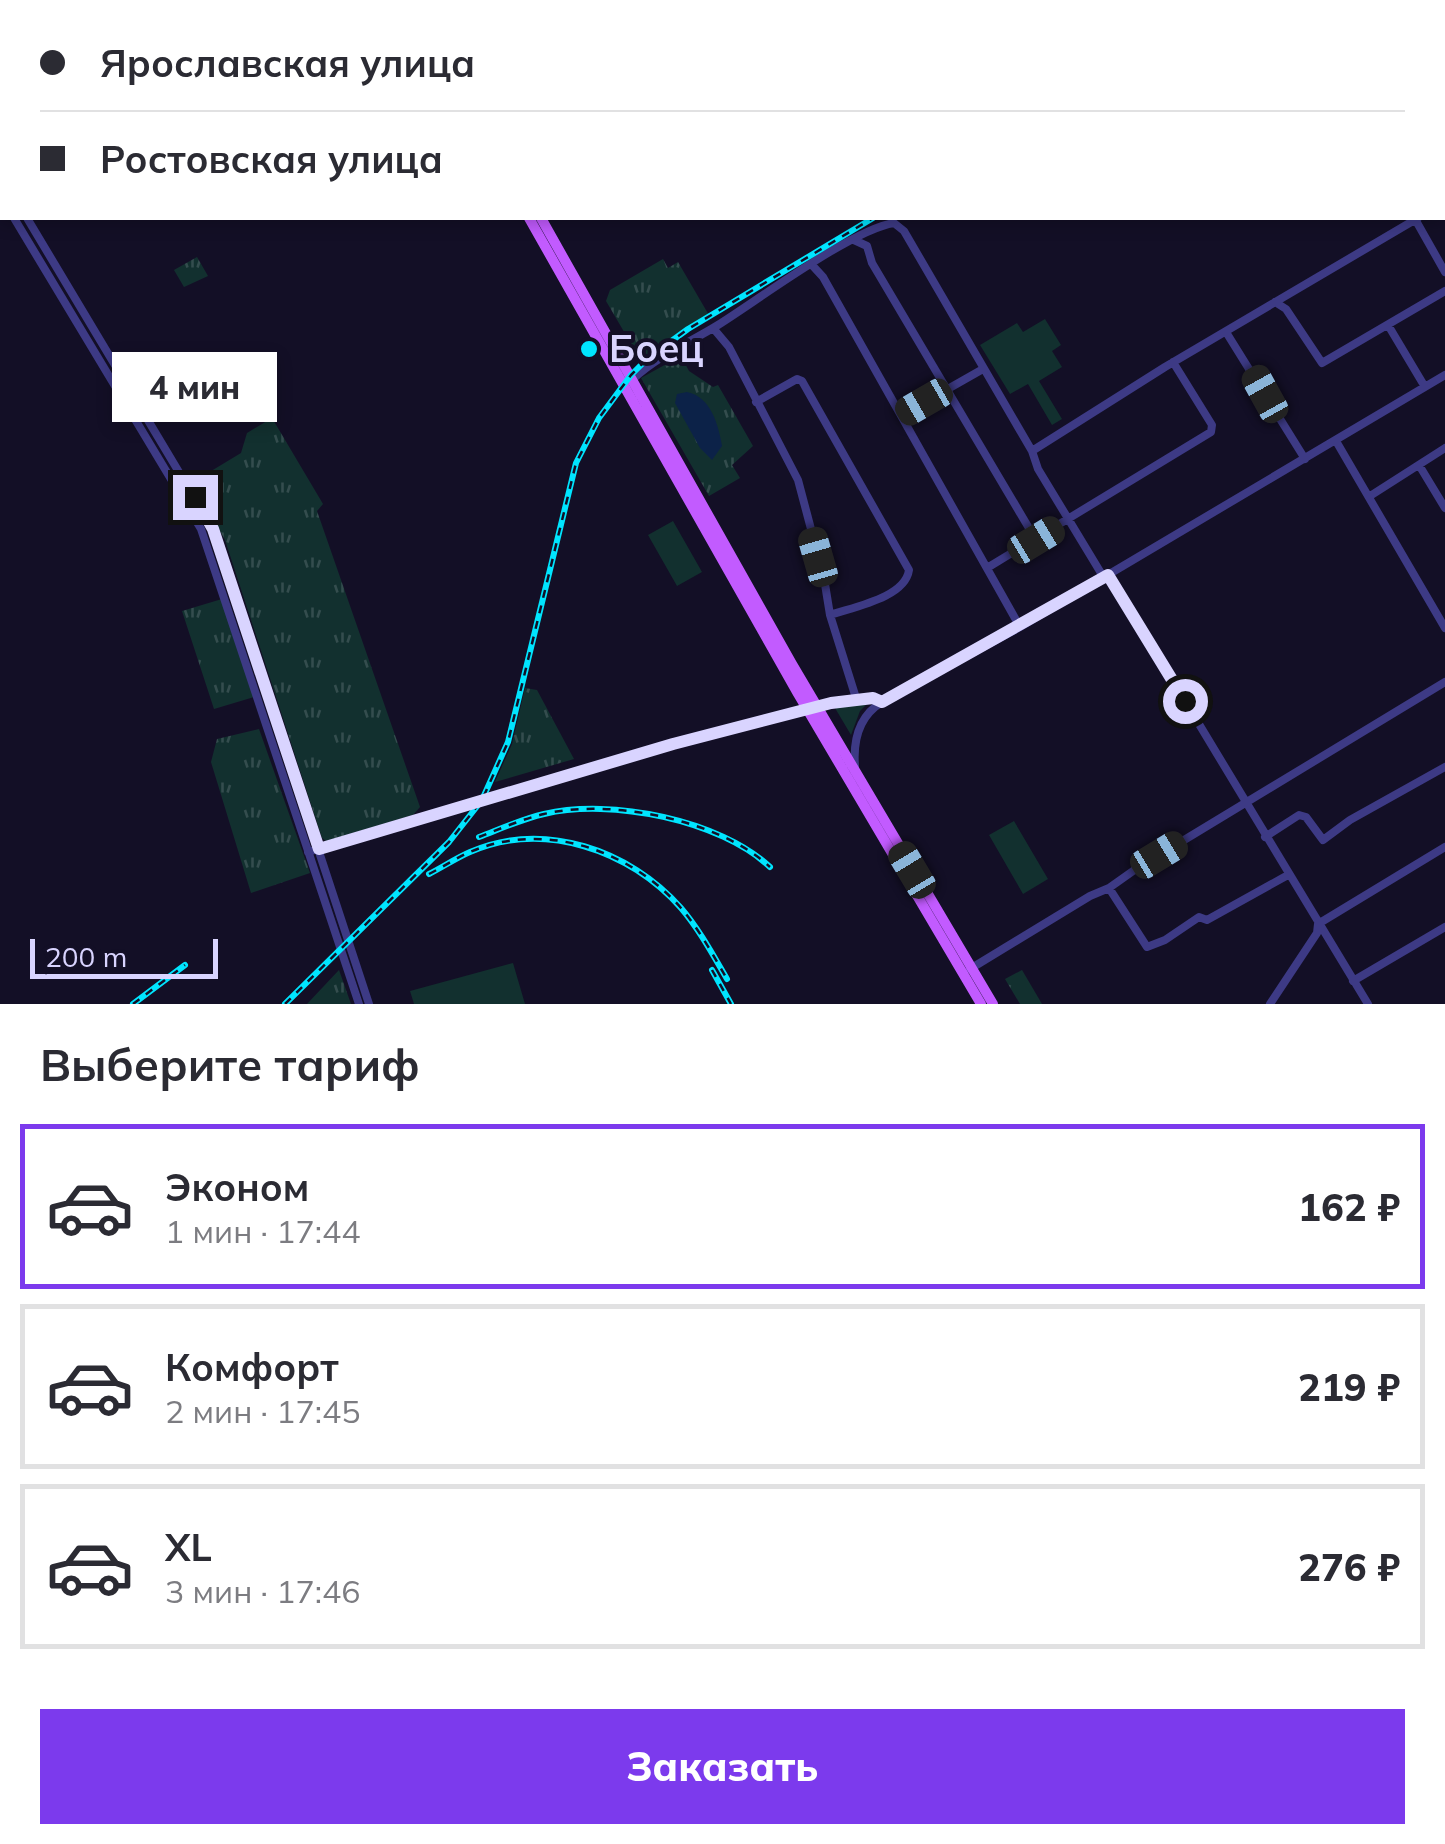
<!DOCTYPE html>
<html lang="ru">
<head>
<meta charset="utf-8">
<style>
	:root { --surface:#fff; --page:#f7f7f7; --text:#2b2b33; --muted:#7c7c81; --line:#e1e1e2; --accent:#7c3aed }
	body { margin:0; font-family:Mulish,sans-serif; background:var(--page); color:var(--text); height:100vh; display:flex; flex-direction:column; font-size:38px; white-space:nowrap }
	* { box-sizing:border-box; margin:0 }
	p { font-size:32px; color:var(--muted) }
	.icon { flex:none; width:55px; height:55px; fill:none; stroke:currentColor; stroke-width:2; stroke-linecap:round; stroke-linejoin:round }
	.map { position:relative; height:1004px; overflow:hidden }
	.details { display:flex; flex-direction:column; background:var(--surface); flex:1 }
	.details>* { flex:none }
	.banner { position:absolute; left:0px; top:0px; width:1445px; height:220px; box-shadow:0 5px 15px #0003; display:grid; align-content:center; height:220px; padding:0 40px; background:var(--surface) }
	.scale { position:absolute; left:30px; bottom:25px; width:188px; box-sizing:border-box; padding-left:10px; border:5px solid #d9d4ff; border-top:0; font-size:28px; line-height:35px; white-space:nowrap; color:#d9d4ff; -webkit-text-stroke:8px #130f26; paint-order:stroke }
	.end { position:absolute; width:45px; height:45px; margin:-22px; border:12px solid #d9d4ff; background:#111; box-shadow:0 0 0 5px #111 }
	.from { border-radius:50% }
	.bubble { position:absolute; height:70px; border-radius:0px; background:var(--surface); box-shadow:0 5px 15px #0003; font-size:32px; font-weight:800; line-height:70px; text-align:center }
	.car { position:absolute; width:30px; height:60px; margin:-30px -15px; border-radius:12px; box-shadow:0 0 8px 2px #0007; background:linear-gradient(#222 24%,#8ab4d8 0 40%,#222 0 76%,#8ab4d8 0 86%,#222 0) }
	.banner b { display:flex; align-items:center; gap:35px; height:95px; font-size:38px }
	.banner b+b { border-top:2px solid var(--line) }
	.banner i { width:25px; height:25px; background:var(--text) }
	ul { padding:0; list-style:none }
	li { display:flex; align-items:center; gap:30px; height:165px; margin:0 20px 15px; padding:0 20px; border:5px solid var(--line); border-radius:0px }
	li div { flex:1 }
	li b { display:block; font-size:38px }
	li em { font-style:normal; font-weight:800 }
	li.on { border-color:var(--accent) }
	li>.icon { width:90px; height:90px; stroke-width:1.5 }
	h2 { padding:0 40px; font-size:45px; line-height:120px }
	.action { display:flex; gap:20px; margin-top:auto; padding:20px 40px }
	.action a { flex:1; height:115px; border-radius:0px; background:var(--accent); color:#fff; font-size:40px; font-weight:800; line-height:115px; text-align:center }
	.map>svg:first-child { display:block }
	.grass { fill:#12302f }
	.park { fill:url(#park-tufts) }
	.garden { fill:url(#garden-furrows) }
	.water { fill:#0c2248 }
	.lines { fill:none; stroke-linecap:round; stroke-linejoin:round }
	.minor { stroke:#3d3a85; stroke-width:8 }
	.major { stroke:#c25bff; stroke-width:10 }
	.rail-casing { stroke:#00e5ff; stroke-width:6 }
	.rail { stroke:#130f26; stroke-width:2.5; stroke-dasharray:8; stroke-linecap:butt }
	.route { stroke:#d9d4ff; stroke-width:12 }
	.poi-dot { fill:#00e5ff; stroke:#130f26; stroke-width:4 }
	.labels { text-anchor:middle; stroke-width:8; stroke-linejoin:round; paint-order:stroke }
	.poi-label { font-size:38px; font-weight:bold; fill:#d9d4ff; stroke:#130f26; text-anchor:start }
</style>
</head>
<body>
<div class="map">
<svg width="1445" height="1004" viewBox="0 0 1445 1004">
	<defs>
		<pattern id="park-tufts" width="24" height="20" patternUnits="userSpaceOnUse" patternTransform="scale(2.5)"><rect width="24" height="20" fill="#12302f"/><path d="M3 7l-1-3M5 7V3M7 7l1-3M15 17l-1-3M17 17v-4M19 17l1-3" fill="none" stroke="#344d4e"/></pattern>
		<pattern id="garden-furrows" width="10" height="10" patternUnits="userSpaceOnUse" patternTransform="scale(2.5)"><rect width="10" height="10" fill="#12302f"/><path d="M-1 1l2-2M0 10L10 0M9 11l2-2" fill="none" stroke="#344d4e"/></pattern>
	</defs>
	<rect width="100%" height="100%" fill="#130f26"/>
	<path class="grass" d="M 1045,319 L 1061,345 L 1052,351 L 1062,367 L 1039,381 L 1062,419 L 1052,425 L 1028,384 L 1010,394 L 980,345 L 1017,323 L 1023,332 Z
		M 673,521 L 702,572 L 677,586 L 648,535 Z
		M 869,702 L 860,711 L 851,735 L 835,708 L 839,705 Z
		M 1014,821 L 1048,879 L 1023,894 L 989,835 Z
		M 513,963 L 525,1004 L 414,1004 L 410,991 Z"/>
	<path class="park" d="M 197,257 L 208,276 L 184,287 L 174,270 Z
		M 663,259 L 668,268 L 678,262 L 710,317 L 640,359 L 606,301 L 610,290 Z
		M 681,356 L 689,371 L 713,387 L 718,385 L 753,446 L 732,465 L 740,478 L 709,496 L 641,378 Z
		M 272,418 L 323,504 L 317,511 L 420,807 L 413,815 L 326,841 L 322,838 L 225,540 L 193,482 L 241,453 L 247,433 Z
		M 222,599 L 254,697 L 214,709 L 182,611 Z
		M 525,688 L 537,690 L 574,759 L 495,782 L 512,744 Z
		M 259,729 L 310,873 L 251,893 L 211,762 L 217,739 Z
		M 339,970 L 351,1004 L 307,1004 Z
		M 1022,970 L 1042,1004 L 1020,1004 L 1005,979 Z"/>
	<path class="garden" d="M 543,0 L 840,0 L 543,2 Z"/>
	<path class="water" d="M 687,392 C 711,397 718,424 722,446 L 712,460 L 700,448 L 675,403 L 677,394 Z"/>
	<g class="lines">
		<path class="minor" d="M 418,0 L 419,2
			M 1351,0 L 1352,2
			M 1443,0 L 1445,3
			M 1442,112 L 1445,110
			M 1442,151 L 1445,155
			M 0,172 L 2,176
			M 0,193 L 2,198
			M 1442,203 L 1445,202
			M 14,218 L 201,529 L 359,1004
			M 27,218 L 213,529 L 369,1004
			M 1415,219 L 1445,272
			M 854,240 L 867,246 L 872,263 L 1036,540
			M 812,265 L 823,277 L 1020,627
			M 1275,302 L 1286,309 L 1322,363 L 1445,291
			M 1388,325 L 1425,387
			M 713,328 L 729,347 L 798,480 L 824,578 L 830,615 L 856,698
			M 1226,332 L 1305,459
			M 633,379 C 659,355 689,343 718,325 C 758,300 853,229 894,223 L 904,231 L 1032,451 L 1038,469 L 1104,578
			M 756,402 L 797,379 L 802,381 L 909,570 C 905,598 853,607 830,615
			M 902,415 L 983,369
			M 1336,441 L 1445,628
			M 1032,451 L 1165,367 L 1418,218
			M 1419,465 L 1445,508
			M 1370,496 L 1445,448
			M 987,568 L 1211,432 L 1212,425 L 1173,362
			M 1109,575 L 1368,1004
			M 855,766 C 853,740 859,716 882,702
			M 1265,837 L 1299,815 L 1306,817 L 1323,840 L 1350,820 L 1445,767
			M 308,852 L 673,744 L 831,703 L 873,698 L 882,702 L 1020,627 L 1445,375
			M 1109,888 L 1147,947 L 1165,940 L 1199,917 L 1207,920 L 1288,875
			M 970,969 L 1090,896 L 1109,888 L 1133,871 L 1445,682
			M 1353,981 L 1445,927
			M 1270,1004 L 1317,933 L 1318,924 L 1445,847"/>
		<path class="major" d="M 362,0 L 372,2
			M 275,2 L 294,0
			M 0,41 L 2,41
			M 0,53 L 2,52
			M 529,218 L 797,692 L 981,1004
			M 541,218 L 792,664 L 993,1004"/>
		<defs>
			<path id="rail" d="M 1233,2 L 1238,0
				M 479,837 C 500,829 522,819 544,814 C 611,798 720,820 770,867
				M 429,874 C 443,867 456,858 470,852 C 544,820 630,850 681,908 C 699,929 713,955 727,979
				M 712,970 L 731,1004
				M 133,1004 L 185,965
				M 285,1004 L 449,842 L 482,800 L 508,742 L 576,463 L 599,418 L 631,375 L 648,358 L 688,329 L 873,218"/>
		</defs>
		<use href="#rail" class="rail-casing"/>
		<use href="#rail" class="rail"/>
	</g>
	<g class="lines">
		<path class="route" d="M 195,497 L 213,529 L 319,849 L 673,744 L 831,703 L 873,698 L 882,702 L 1108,575 L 1185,701"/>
	</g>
	<circle class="poi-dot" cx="589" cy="349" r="10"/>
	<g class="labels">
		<g class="poi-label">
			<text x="609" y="362">Боец</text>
		</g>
	</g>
</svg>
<div class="scale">200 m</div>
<i class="end from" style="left:1185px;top:701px"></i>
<i class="end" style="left:195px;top:497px"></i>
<div class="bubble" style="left:112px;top:352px;width:165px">4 мин</div>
<i class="car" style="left:1265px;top:394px;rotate:331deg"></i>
<i class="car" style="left:924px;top:402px;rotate:240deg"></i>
<i class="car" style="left:1036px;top:540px;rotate:59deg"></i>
<i class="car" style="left:818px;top:557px;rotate:344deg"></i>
<i class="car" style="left:1159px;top:855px;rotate:59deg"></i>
<i class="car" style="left:912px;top:870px;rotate:329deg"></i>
<div class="banner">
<b><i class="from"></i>Ярославская улица</b>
<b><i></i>Ростовская улица</b>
</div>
</div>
<section class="details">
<h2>Выберите тариф</h2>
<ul>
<li class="on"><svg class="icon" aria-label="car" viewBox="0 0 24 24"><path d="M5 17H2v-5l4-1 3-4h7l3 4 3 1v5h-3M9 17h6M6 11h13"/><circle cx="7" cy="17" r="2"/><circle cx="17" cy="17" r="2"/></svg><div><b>Эконом</b><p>1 мин · 17:44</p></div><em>162 ₽</em></li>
<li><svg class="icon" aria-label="car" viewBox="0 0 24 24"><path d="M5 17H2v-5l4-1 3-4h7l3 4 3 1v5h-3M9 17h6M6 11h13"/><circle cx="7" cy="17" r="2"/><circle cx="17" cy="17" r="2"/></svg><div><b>Комфорт</b><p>2 мин · 17:45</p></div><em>219 ₽</em></li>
<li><svg class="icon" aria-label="car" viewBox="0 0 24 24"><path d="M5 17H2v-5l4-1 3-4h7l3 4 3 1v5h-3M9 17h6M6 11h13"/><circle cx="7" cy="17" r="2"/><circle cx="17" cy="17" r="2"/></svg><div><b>XL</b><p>3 мин · 17:46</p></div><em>276 ₽</em></li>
</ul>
<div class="action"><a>Заказать</a></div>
</section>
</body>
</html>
